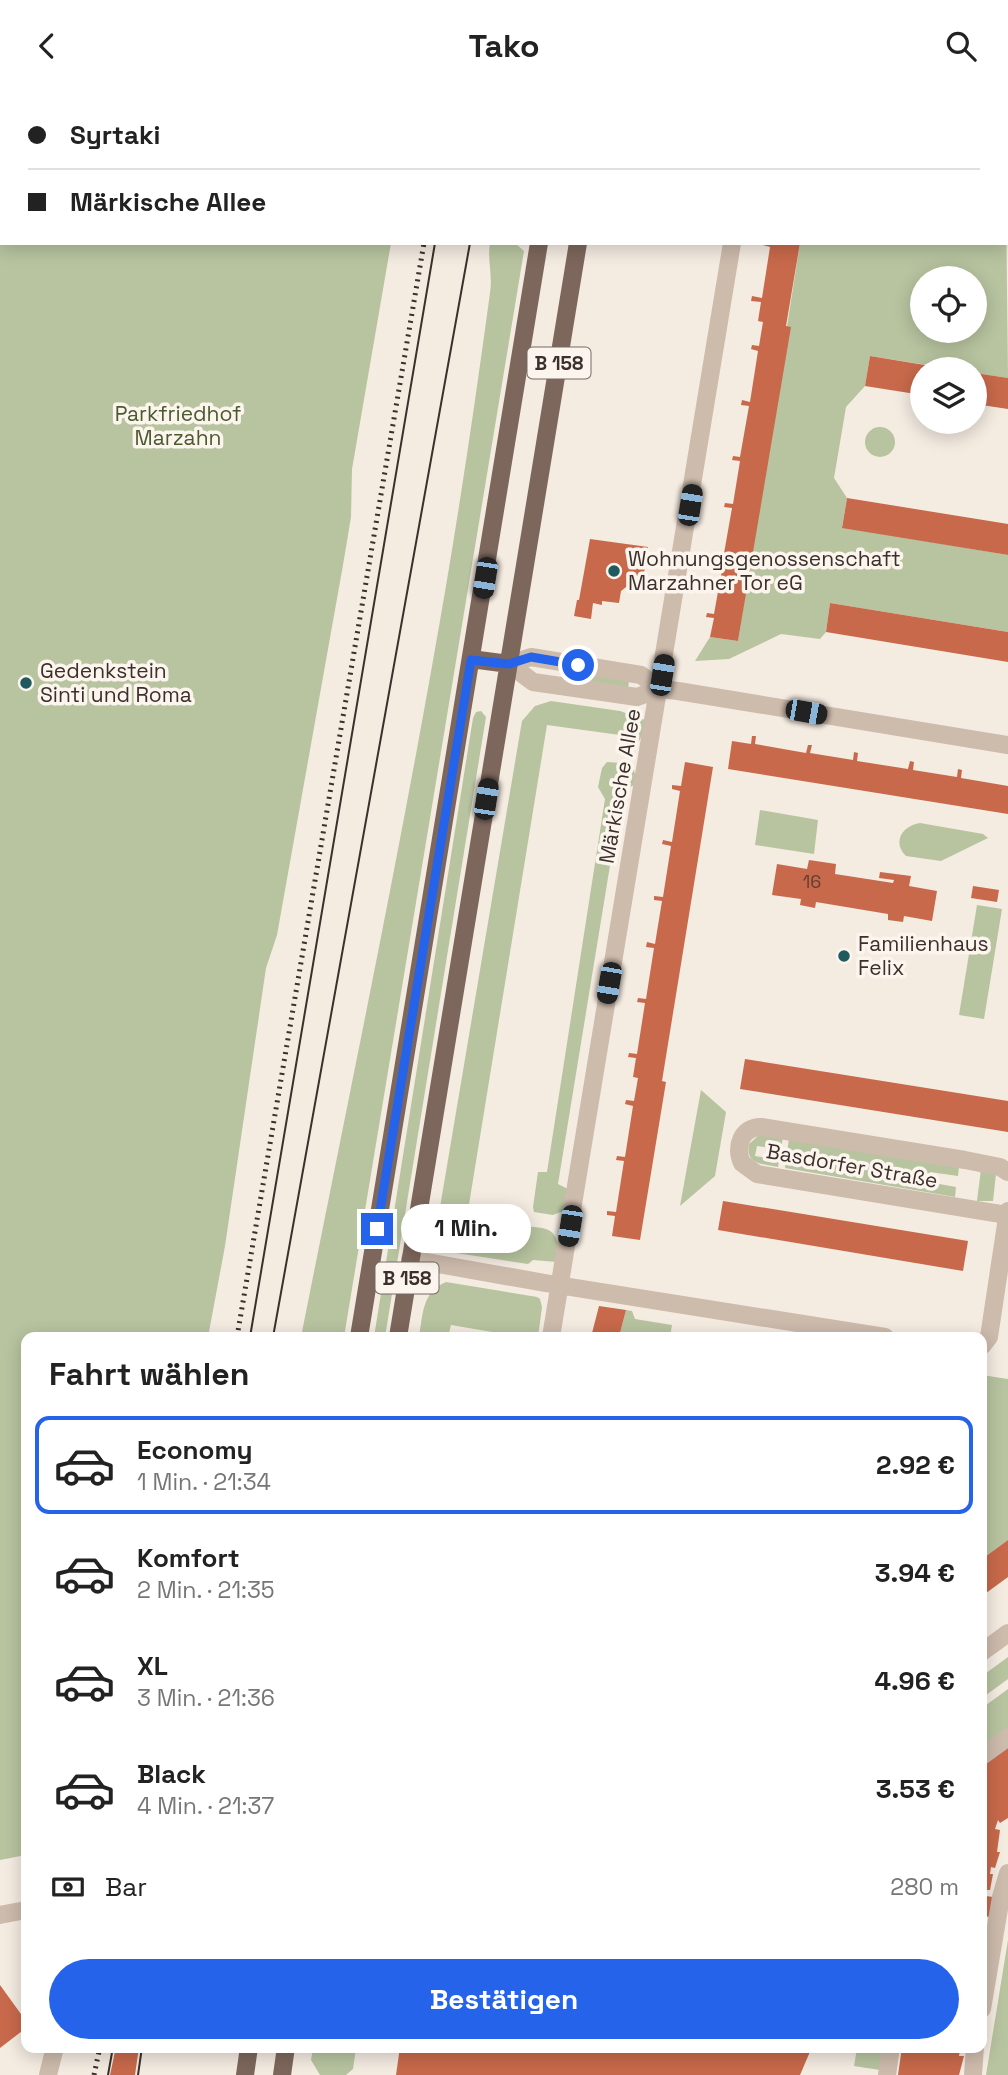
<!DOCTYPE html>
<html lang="de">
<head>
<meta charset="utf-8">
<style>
	:root { --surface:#fff; --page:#f6f6f6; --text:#222; --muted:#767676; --line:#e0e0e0; --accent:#2563eb }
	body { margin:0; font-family:"Space Grotesk",sans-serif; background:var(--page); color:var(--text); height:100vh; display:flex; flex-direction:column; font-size:26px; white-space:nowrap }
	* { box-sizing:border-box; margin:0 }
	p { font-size:23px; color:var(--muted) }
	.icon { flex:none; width:38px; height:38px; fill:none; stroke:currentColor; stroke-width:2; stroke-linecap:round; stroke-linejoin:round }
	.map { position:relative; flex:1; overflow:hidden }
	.panel { position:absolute; left:21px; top:1241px; width:966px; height:721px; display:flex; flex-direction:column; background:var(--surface); border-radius:14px; box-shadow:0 4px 18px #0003 }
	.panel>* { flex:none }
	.guide { position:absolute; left:0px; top:0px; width:1008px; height:154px; box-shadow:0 4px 18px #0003; display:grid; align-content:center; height:154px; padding:0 28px; background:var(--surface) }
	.fabs { position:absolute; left:910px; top:175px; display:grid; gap:14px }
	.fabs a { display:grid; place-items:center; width:77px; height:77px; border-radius:50%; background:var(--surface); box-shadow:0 4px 18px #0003; font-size:35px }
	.end { position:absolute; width:32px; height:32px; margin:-16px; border:9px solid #2563eb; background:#fff; box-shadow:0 0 0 4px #fff }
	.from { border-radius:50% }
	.bubble { position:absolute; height:49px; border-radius:24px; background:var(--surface); box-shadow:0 4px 18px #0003; font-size:23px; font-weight:800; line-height:49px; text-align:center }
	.car { position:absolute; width:21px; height:42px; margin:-21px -10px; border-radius:9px; box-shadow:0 0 5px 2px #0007; background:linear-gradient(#222 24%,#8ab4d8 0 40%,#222 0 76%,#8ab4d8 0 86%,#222 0) }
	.guide b { display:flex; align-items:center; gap:24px; height:66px; font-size:26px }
	.guide b+b { border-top:2px solid var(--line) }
	.guide i { width:18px; height:18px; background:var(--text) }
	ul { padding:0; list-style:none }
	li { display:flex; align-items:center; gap:21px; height:98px; margin:0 14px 10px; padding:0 14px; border:4px solid transparent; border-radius:14px }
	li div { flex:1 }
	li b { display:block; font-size:26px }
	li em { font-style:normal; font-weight:800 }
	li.active { border-color:var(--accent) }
	li>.icon { width:63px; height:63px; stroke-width:1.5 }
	h2 { padding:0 28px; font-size:32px; line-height:84px }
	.pay { display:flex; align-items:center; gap:18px; height:77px; padding:0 28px; font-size:26px }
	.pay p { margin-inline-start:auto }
	.action { display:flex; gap:14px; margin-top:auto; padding:14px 28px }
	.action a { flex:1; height:80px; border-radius:42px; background:var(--accent); color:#fff; font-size:28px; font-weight:800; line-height:80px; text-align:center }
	header { display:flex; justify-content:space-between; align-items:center; height:91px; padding:0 28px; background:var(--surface); font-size:32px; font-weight:800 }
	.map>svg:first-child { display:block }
	.green { fill:#b8c4a0; fill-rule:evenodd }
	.building { fill:#c8694b }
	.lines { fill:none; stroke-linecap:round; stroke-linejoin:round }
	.minor { stroke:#cdbbac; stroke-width:18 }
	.major { stroke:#7d675c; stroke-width:18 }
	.tram { stroke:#3b302b; stroke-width:2 }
	.rail { stroke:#3b302b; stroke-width:5; stroke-dasharray:2 5; stroke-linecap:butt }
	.route { stroke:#2563eb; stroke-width:9 }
	.poi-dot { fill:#1f5a5e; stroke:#fbf5ee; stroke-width:2.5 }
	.labels { text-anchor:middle; stroke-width:7; stroke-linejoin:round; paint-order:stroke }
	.number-label { font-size:18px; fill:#5e3e33 }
	.shield { fill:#fbf5ee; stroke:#756b66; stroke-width:2 }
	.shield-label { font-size:19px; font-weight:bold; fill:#3b302b }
	.park-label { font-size:21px; fill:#4a5a2e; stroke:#fbf5ee }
	.poi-label { font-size:21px; fill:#3b302b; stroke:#fbf5ee; text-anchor:start }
	.street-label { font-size:21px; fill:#3b302b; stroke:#fbf5ee }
</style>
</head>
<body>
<header><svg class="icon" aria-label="back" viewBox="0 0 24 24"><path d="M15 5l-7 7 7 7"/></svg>Tako<svg class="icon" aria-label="search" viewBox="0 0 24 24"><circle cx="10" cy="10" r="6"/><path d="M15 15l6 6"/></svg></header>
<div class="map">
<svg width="1008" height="1984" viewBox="0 0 1008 1984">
	<rect width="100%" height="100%" fill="#f4ebe1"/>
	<path class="green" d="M 0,25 L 2,152 L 391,152 L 352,378 L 351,426 L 343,474 L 277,844 L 266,877 L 225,1155 L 208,1246 L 26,1246 L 26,1764 L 0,1769 Z
		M 1006,108 L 1008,287 L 975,282 L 975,278 L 952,278 L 870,265 L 865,295 L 846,316 L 834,387 L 847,407 L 842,436 L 1008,464 L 1008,541 L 830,512 L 826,541 L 820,548 L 781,543 L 729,568 L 695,570 L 710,546 L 738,550 L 800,152 L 1006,152 ZM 922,187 L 975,187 L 975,240 L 922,240 Z
		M 490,152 L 515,152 L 524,160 L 344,1246 L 301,1246 C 351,994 404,743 447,489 C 463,394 477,298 490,202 C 493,184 487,169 490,152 Z
		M865 351a15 15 0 1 1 30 0a15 15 0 1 1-30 0Z
		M 572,581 L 629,590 L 628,597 L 571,587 Z
		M 551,610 L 620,620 L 645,629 C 643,648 640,656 619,656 L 620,644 L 547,634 L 465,1138 L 512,1146 L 514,1134 C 545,1138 562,1132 557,1171 L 533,1169 L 528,1173 L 456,1162 L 445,1156 L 436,1140 L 522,630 L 535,615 Z
		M 481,620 L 486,626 L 385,1246 L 374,1246 L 473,627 L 476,621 Z
		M 607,671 L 622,672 L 634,679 L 637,692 L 622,701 L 558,1093 L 570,1099 L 563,1120 L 553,1124 L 534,1121 L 533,1116 L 538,1081 L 547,1081 L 605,708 L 598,696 L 602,677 Z
		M 760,719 L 818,729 L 814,763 L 755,754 Z
		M 920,732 L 983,743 L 988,747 L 941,770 L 906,765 C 892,751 902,735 920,732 Z
		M 977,814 L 1002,818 L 984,928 L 959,924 Z
		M 701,999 L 726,1021 L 715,1085 L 680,1115 Z
		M 759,1044 L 783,1046 L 781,1058 L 757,1055 L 755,1065 L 779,1069 L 778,1076 C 762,1073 745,1073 749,1053 Z
		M 789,1047 L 959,1075 L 958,1085 L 930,1081 L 928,1091 L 956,1096 L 955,1106 L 785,1077 Z
		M 981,1078 L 996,1083 L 993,1110 L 977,1110 Z
		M 446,1191 L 537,1206 L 540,1208 L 542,1216 L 538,1246 L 521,1246 L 451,1234 L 448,1246 L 419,1246 C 423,1223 422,1201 446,1191 Z
		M 626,1219 L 632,1220 L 635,1228 L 672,1234 L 670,1246 L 619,1246 Z
		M 982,1284 L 1008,1288 L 1008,1449 L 982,1468 Z
		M 1008,1566 L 1008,1588 L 982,1607 L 982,1585 Z
		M 1008,1598 L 1008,1638 L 982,1656 L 982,1617 Z
		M 1008,1849 L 1008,1984 L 986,1984 Z
		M 313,1957 L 356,1957 L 353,1978 L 346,1984 L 320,1984 L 311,1969 Z
		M 857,1957 L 884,1957 L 880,1979 L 854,1975 Z"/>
	<path class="building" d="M 756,152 L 800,152 L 786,235 L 791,236 L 738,550 L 710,546 L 714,527 L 706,526 L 707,522 L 714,523 L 723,473 L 715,471 L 716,467 L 723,468 L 732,417 L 724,416 L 725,412 L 733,413 L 740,370 L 732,369 L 733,365 L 740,366 L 749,315 L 741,314 L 742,309 L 750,311 L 758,260 L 751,258 L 752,254 L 759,255 L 763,231 L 758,230 L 761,211 L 751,210 L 752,205 L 762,207 L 770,156 Z
		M 870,265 L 943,277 L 943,278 L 922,278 L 922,304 L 865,295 Z
		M 975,282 L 1008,287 L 1008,318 L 975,313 Z
		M 847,407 L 1008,433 L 1008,464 L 842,437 Z
		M 590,448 L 648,456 L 642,495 L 630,493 L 621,500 L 619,512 L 602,510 L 602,514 L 593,512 L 591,528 L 574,525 L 577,509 L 579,509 Z
		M 830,512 L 1008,541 L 1008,571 L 826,541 Z
		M 752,645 L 756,645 L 755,653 L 806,662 L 808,654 L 812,654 L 810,662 L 853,669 L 854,661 L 858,662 L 857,670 L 908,678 L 910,670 L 914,671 L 913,679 L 957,686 L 958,678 L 962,679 L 961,687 L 1008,695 L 1008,723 L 728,678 L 732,650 L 751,653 Z
		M 685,671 L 713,676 L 662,990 L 666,991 L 640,1149 L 612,1145 L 615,1125 L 607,1124 L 607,1120 L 616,1121 L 624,1070 L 616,1069 L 617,1065 L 625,1066 L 633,1015 L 625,1013 L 626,1009 L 634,1010 L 638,987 L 633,986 L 636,967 L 628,966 L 629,962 L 637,963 L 645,912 L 637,911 L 638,907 L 646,908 L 654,857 L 646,856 L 647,851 L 655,853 L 662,810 L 654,809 L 654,805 L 663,806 L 671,755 L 662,753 L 663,749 L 672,751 L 680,700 L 672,698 L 672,694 L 681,695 Z
		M 809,769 L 836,773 L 835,783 L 893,792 L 894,789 L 879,787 L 880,781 L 911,785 L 909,795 L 937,800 L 932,830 L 904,825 L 903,831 L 888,829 L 888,823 L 816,811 L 815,817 L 800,814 L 801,808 L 772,804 L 777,773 L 807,778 Z
		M 973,795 L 999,799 L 997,811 L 971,807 Z
		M 745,968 L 1008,1010 L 1008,1041 L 740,998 Z
		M 723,1110 L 968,1150 L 963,1180 L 718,1139 Z
		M 599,1215 L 626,1219 L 619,1246 L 591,1246 Z
		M 1008,1449 L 1008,1486 L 982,1505 L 982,1468 Z
		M 1008,1655 L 1008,1727 L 1000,1732 L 998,1729 L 995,1738 L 1000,1739 L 997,1761 L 1000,1761 L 995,1777 L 991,1776 L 990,1783 L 993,1783 L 990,1799 L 987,1799 L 986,1805 L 993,1806 L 990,1826 L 982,1825 L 982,1674 Z
		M 0,1894 L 26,1930 L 26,1937 L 0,1957 Z
		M 116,1956 L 139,1956 L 135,1984 L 110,1984 Z
		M 400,1956 L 812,1956 L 800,1984 L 396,1984 Z
		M 902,1956 L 966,1956 L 966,1960 L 960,1959 L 959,1965 L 964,1965 L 959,1984 L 898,1984 Z"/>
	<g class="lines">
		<path class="minor" d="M 1006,44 L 1008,45
			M 509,573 L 533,591 L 637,606 L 660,598 L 678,600 L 1008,654
			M 509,573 L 531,566 L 641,584 L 660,598
			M 1007,1124 L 757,1083 L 742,1072 C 735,1056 741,1036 761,1036 L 965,1069 L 1000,1076 L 1008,1081
			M 410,1168 L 545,1192 L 885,1246
			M 551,1246 L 732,152
			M 982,1255 L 989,1246 L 1008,1120
			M 982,1561 L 1008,1542
			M 982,1665 L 1008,1646
			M 0,1824 L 26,1819
			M 982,1918 L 1001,1806 L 1008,1782
			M 48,1984 L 55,1956
			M 887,1984 L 891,1956
			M 973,1984 L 975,1956"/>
		<path class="major" d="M 566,2 L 566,0
			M 604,2 L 604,0
			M 471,568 L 509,573
			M 359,1246 L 539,152
			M 398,1246 L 578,152
			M 245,1984 L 249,1956
			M 282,1984 L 286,1956"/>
		<path class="tram" d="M 461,2 L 461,0
			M 496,2 L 497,0
			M 250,1246 L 435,152
			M 273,1246 L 470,152
			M 108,1984 L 113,1956
			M 138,1984 L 142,1956"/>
		<path class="rail" d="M 450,2 L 450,0
			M 237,1246 L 424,152
			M 94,1984 L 100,1956"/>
	</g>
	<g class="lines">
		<path class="route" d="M 377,1138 L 471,569 L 509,573 L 531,566 L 578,574"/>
	</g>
	<g class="poi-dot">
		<circle cx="614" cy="480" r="7"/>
		<circle cx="26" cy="592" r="7"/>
		<circle cx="844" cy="865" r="7"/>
	</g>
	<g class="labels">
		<g class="number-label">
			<text x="812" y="797">16</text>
		</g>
		<g class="shield">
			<rect x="527.5" y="256.5" width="63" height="31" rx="5"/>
			<rect x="375.5" y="1171.5" width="63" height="31" rx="5"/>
		</g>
		<g class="shield-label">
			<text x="559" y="279">B 158</text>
			<text x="407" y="1194">B 158</text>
		</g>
		<g class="park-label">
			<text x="178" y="330">Parkfriedhof<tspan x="178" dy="24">Marzahn</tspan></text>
		</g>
		<g class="poi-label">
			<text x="628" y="475">Wohnungsgenossenschaft<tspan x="628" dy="24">Marzahner Tor eG</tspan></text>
			<text x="40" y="587">Gedenkstein<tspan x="40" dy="24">Sinti und Roma</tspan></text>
			<text x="858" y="860">Familienhaus<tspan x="858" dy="24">Felix</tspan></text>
		</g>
		<g class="street-label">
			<text transform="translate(620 695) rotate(-80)" y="7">Märkische Allee</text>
			<text transform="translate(852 1075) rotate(10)" y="7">Basdorfer Straße</text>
		</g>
	</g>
</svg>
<div class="fabs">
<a><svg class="icon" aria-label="locate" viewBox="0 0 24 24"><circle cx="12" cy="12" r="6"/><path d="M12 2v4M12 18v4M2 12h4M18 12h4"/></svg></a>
<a><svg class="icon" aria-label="layers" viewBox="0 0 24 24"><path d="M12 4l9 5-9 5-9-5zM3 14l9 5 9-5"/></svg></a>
</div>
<i class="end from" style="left:578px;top:574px"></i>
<i class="end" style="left:377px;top:1138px"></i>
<div class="bubble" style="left:401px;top:1113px;width:130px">1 Min.</div>
<i class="car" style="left:690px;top:414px;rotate:9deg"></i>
<i class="car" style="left:485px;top:487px;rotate:189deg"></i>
<i class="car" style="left:662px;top:584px;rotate:9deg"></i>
<i class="car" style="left:806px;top:621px;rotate:100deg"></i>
<i class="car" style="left:486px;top:708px;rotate:9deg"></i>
<i class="car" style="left:609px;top:892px;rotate:190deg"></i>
<i class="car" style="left:570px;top:1135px;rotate:189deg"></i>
<div class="guide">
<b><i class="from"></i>Syrtaki</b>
<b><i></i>Märkische Allee</b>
</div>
<section class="panel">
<h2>Fahrt wählen</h2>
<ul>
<li class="active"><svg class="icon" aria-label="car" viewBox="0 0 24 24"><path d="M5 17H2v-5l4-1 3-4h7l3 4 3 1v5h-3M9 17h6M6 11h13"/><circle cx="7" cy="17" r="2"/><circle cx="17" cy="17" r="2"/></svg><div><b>Economy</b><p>1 Min. · 21:34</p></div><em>2.92 €</em></li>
<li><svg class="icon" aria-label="car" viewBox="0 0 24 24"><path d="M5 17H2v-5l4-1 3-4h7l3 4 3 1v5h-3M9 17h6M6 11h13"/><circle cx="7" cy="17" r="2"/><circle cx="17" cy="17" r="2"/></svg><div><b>Komfort</b><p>2 Min. · 21:35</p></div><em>3.94 €</em></li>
<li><svg class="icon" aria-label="car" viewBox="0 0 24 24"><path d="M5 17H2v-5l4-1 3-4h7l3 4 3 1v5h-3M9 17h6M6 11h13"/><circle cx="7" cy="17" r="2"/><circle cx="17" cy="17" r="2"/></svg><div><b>XL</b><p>3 Min. · 21:36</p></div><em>4.96 €</em></li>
<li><svg class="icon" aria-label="car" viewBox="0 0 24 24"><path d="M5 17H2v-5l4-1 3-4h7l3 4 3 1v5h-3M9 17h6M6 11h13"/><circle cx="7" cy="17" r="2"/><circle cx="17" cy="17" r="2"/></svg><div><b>Black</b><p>4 Min. · 21:37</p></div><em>3.53 €</em></li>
</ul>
<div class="pay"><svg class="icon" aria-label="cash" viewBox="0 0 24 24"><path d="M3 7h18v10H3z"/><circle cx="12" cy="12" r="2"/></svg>Bar<p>280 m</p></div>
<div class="action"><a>Bestätigen</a></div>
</section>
</div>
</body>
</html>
